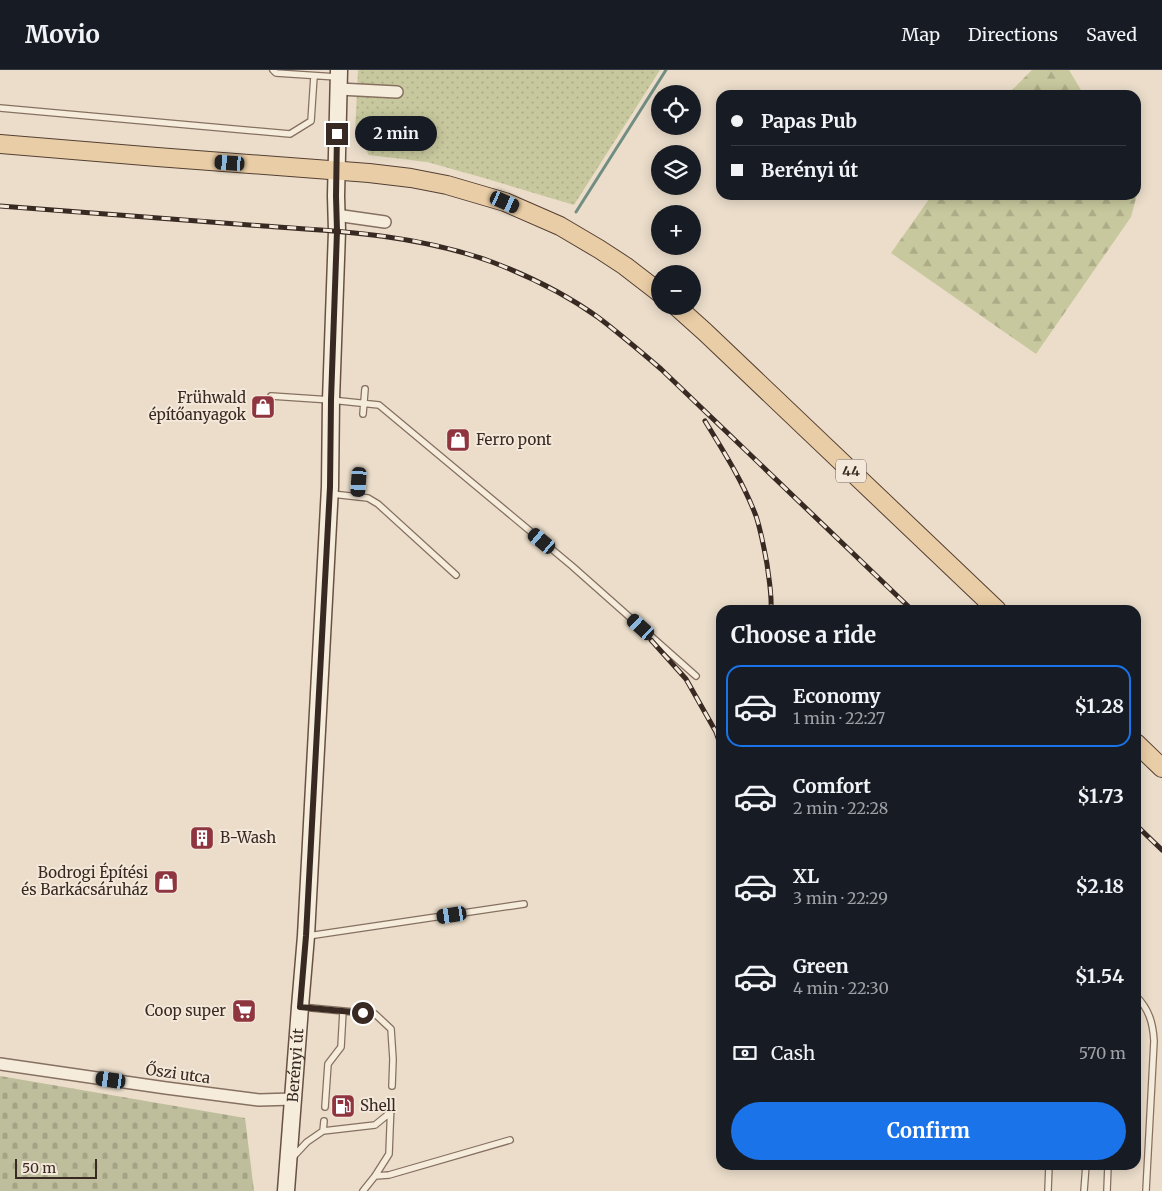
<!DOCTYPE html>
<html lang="en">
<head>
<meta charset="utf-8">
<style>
	:root { --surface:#171b24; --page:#242831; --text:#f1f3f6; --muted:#9ea1a6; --line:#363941; --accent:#1a73e8 }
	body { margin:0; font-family:Merriweather,serif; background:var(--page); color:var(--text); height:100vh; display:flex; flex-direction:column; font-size:19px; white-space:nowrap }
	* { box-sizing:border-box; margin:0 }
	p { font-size:16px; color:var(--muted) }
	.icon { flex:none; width:28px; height:28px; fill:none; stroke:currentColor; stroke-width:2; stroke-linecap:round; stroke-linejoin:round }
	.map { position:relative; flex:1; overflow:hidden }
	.sheet { position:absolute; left:716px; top:535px; width:425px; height:565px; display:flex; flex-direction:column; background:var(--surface); border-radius:15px; box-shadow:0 2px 12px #0003 }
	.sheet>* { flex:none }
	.hud { position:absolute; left:716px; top:20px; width:425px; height:110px; border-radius:15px; box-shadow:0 2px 12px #0003; display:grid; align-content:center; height:110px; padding:0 15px; background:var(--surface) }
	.tools { position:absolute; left:651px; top:15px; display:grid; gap:10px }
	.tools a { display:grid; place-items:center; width:50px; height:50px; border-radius:50%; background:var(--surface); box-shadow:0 2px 12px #0003; font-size:25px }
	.scale { position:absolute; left:15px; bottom:12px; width:82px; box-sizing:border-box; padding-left:5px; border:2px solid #382a22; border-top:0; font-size:14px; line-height:18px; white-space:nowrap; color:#382a22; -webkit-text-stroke:4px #f3e8d9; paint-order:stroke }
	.end { position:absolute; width:22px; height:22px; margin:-11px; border:6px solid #382a22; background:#fff; box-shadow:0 0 0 2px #fff }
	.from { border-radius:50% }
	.bubble { position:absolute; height:35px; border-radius:18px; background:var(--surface); box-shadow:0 2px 12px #0003; font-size:16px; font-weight:700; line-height:35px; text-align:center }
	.car { position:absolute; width:15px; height:30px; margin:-15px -8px; border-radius:6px; box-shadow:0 0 4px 1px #0007; background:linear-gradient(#222 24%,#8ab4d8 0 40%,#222 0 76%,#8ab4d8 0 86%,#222 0) }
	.hud b { display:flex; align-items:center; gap:18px; height:48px; font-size:19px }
	.hud b+b { border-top:1px solid var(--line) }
	.hud i { width:12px; height:12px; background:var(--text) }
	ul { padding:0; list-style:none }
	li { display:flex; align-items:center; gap:15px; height:82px; margin:0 10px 8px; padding:0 5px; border:2px solid transparent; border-radius:15px }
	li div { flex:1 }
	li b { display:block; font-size:19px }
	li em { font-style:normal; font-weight:700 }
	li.current { border-color:var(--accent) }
	li>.icon { width:45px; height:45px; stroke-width:1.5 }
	h2 { padding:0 15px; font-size:22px; line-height:60px }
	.pay { display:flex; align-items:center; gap:12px; height:55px; padding:0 15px; font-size:19px }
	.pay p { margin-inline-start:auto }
	.button { display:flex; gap:10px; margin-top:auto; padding:10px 15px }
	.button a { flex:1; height:58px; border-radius:30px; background:var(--accent); color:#fff; font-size:20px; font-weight:700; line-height:58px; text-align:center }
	header { display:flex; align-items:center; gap:30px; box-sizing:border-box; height:70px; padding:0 25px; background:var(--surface); border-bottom:1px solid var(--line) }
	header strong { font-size:24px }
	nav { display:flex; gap:28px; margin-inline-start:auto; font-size:18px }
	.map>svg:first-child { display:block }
	.grass { fill:url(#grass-dots) }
	.forest { fill:url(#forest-firs) }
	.cemetery { fill:url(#cemetery-stones) }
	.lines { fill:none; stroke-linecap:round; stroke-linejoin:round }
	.stream { stroke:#718e83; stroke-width:3 }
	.lane-casing { stroke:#867060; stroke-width:8 }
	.street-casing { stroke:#867060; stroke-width:14 }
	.secondary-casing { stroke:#685143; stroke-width:19 }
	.primary-casing { stroke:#543f33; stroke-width:20 }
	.lane { stroke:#f6ecdc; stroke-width:5.5 }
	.street { stroke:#f6ecdc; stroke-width:11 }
	.secondary { stroke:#f6ecdc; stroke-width:16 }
	.primary { stroke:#e9cda6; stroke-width:18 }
	.rail-casing { stroke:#382a22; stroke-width:5 }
	.rail { stroke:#f3e8d9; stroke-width:3; stroke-dasharray:9; stroke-linecap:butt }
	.route { stroke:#382a22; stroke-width:6 }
	.labels { text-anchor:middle; stroke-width:4; stroke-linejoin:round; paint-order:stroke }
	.shield { fill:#f3e8d9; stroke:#706359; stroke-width:1 }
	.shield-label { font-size:14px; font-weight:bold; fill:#382a22 }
	.poi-label { font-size:15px; fill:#382a22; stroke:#f3e8d9; text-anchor:end }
	.street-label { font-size:15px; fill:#382a22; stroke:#f3e8d9 }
</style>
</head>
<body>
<header>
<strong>Movio</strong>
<nav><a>Map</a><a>Directions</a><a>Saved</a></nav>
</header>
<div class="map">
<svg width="1162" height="1121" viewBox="0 0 1162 1121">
	<defs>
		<pattern id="grass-dots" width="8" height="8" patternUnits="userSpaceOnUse" patternTransform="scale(1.25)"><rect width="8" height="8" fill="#c8c89e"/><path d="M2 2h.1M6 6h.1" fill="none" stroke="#adac88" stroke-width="1.8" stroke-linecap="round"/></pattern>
		<pattern id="forest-firs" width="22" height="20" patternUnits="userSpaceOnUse" patternTransform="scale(1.25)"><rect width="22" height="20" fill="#c8c89e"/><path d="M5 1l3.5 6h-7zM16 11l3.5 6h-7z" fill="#adac88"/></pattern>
		<pattern id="cemetery-stones" width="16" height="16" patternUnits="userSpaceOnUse" patternTransform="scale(1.25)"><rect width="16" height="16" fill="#bebe9c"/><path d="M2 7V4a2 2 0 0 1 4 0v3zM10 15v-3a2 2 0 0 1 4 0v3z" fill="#a4a386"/></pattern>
	</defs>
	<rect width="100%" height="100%" fill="#ebddca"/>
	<path class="grass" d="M 358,0 L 660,0 L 574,135 L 484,108 L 427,92 L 369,85 L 355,64 Z"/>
	<path class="forest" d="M 1032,0 L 1069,0 L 1084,25 L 1007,25 Z
		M 1136,108 L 1140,113 L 1131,147 L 1036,284 L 891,183 L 932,125 L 1136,125 Z"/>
	<path class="cemetery" d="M 0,1006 L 245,1048 L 254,1121 L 0,1121 Z"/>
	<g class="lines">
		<path class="stream" d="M 576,142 L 666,0"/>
		<defs>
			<path id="lane" d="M 273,0 L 276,3 L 337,7
				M 0,38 L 290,64 L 311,51 L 314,6
				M 271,326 L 331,330 L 379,335 L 572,496 L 696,606
				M 363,344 L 365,319
				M 332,424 L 368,428 L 378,434 L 456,505
				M 358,427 L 359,412
				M 308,866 L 524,834
				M 1136,926 C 1149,939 1153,953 1154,971 L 1146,1121
				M 301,937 L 375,944 L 391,959 L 393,989 L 392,1016
				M 325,1037 L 328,994 L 341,977 L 343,941
				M 323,1061 L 375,1055 L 391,1042
				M 293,1087 L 307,1072 L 323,1061 L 324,1051
				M 375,1106 L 389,1105 L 510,1070
				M 363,1121 L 375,1106 L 389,1084 L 391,1033
				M 1048,1121 L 1049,1095
				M 1084,1121 L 1086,1095
				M 1107,1121 L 1108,1095"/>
			<path id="street" d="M 339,19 L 397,22
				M 336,145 L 385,152
				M 0,994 L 166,1018 L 259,1030 L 293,1029"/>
			<g id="secondary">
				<path id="s1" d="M 286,1121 L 300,937 L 306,866 L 330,417 L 331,330 L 337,161 L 336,126 L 339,0"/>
			</g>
			<path id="primary" d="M 0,74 L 157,87 L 369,103 L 411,108 L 447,115 L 505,132 L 560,156 L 599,179 L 625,196 L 660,223
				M 676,236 L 705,262 L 997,540
				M 1136,673 L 1162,698"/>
		</defs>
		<use href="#lane" class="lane-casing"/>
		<use href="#street" class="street-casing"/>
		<use href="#secondary" class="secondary-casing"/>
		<use href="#primary" class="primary-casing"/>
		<use href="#lane" class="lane"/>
		<use href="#street" class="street"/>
		<use href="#secondary" class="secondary"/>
		<use href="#primary" class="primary"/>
		<defs>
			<path id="rail" d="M 0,136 C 88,143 176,149 264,156 C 341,161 419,165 492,192 C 529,206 567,225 599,248 C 620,264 640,281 661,299 L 912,540
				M 705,351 C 724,382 743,412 756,446 C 761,461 764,478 767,494 C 769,510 772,524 771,540
				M 651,570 L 686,609 L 716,662 L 721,677
				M 1136,755 L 1162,780"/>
		</defs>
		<use href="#rail" class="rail-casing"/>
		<use href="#rail" class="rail"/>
	</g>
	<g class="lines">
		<path class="route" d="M 337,64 L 336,126 L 337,161 L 331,330 L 330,417 L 306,866 L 300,937 L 363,943"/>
	</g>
	<defs>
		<symbol id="shop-square" viewBox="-11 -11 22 22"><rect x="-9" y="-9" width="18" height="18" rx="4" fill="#8f3540" stroke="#f3e8d9"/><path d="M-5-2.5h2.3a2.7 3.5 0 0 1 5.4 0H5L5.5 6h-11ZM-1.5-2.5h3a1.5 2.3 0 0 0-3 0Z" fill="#fff"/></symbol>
		<symbol id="building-square" viewBox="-11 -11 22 22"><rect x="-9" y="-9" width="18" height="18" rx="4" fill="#8f3540" stroke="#f3e8d9"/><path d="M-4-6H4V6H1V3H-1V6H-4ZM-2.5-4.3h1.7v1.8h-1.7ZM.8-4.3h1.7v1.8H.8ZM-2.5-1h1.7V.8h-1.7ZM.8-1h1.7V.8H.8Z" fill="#fff"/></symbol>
		<symbol id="supermarket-square" viewBox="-11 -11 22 22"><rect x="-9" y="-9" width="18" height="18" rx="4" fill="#8f3540" stroke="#f3e8d9"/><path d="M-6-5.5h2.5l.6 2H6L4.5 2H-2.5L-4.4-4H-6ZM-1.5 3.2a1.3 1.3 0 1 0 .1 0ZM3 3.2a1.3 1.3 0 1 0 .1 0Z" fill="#fff"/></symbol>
		<symbol id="fuel-square" viewBox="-11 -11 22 22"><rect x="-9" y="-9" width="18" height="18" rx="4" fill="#8f3540" stroke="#f3e8d9"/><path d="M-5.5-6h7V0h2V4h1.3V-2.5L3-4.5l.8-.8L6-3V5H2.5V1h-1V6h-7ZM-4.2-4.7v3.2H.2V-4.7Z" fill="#fff"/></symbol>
	</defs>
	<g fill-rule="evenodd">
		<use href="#shop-square" x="249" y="323" width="28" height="28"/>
		<use href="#shop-square" x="444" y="356" width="28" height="28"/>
		<use href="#building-square" x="188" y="754" width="28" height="28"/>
		<use href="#shop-square" x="152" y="798" width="28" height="28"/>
		<use href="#supermarket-square" x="230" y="927" width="28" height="28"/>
		<use href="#fuel-square" x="329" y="1022" width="28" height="28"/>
	</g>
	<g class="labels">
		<rect class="shield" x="836" y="389.5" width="30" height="23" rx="4"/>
		<g class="shield-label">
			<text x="851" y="406">44</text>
		</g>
		<g class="poi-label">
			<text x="246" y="333">Frühwald<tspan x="246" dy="17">építőanyagok</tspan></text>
			<text x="476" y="375" text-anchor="start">Ferro pont</text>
			<text x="220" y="773" text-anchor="start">B-Wash</text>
			<text x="148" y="808">Bodrogi Építési<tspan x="148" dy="17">és Barkácsáruház</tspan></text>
			<text x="226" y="946">Coop super</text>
			<text x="360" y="1041" text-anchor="start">Shell</text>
		</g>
		<g class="street-label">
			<text dy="5" stroke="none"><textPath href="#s1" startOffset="126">Berényi út</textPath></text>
			<text transform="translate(178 1004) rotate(8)" y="5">Őszi utca</text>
		</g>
	</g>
</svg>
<div class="tools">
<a><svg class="icon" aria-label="locate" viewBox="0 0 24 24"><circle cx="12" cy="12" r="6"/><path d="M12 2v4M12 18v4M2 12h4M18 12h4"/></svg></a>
<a><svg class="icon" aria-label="layers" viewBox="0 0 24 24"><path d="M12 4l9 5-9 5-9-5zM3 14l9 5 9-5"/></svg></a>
<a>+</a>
<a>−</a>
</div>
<div class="scale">50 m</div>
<i class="end from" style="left:363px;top:943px"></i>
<i class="end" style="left:337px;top:64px"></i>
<div class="bubble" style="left:355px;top:46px;width:82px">2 min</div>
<i class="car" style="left:230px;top:93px;rotate:274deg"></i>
<i class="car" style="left:505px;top:132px;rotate:114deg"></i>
<i class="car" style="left:359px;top:412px;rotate:184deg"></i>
<i class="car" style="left:542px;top:471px;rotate:310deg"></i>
<i class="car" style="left:641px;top:557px;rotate:312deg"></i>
<i class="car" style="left:452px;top:845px;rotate:261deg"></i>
<i class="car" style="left:111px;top:1010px;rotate:278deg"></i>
<div class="hud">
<b><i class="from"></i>Papas Pub</b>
<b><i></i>Berényi út</b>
</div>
<section class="sheet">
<h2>Choose a ride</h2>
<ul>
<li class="current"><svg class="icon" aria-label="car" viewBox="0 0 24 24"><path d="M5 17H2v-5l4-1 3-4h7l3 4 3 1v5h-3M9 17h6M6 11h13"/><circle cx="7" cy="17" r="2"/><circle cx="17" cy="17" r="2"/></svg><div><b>Economy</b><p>1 min · 22:27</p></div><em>$1.28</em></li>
<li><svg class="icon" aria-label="car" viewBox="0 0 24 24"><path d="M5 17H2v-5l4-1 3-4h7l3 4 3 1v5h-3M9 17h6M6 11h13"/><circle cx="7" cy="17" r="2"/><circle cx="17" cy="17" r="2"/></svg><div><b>Comfort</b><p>2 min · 22:28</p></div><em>$1.73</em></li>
<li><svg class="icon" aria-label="car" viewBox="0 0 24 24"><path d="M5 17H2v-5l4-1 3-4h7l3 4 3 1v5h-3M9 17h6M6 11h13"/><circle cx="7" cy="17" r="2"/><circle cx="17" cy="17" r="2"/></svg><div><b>XL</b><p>3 min · 22:29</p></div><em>$2.18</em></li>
<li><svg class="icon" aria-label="car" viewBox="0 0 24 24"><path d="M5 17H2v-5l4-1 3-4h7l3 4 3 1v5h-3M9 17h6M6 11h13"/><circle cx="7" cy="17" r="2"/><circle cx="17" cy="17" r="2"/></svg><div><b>Green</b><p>4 min · 22:30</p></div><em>$1.54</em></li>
</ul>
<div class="pay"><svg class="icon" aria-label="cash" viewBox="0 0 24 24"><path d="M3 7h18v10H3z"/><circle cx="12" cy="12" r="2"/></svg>Cash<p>570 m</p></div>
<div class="button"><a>Confirm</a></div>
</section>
</div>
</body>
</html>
